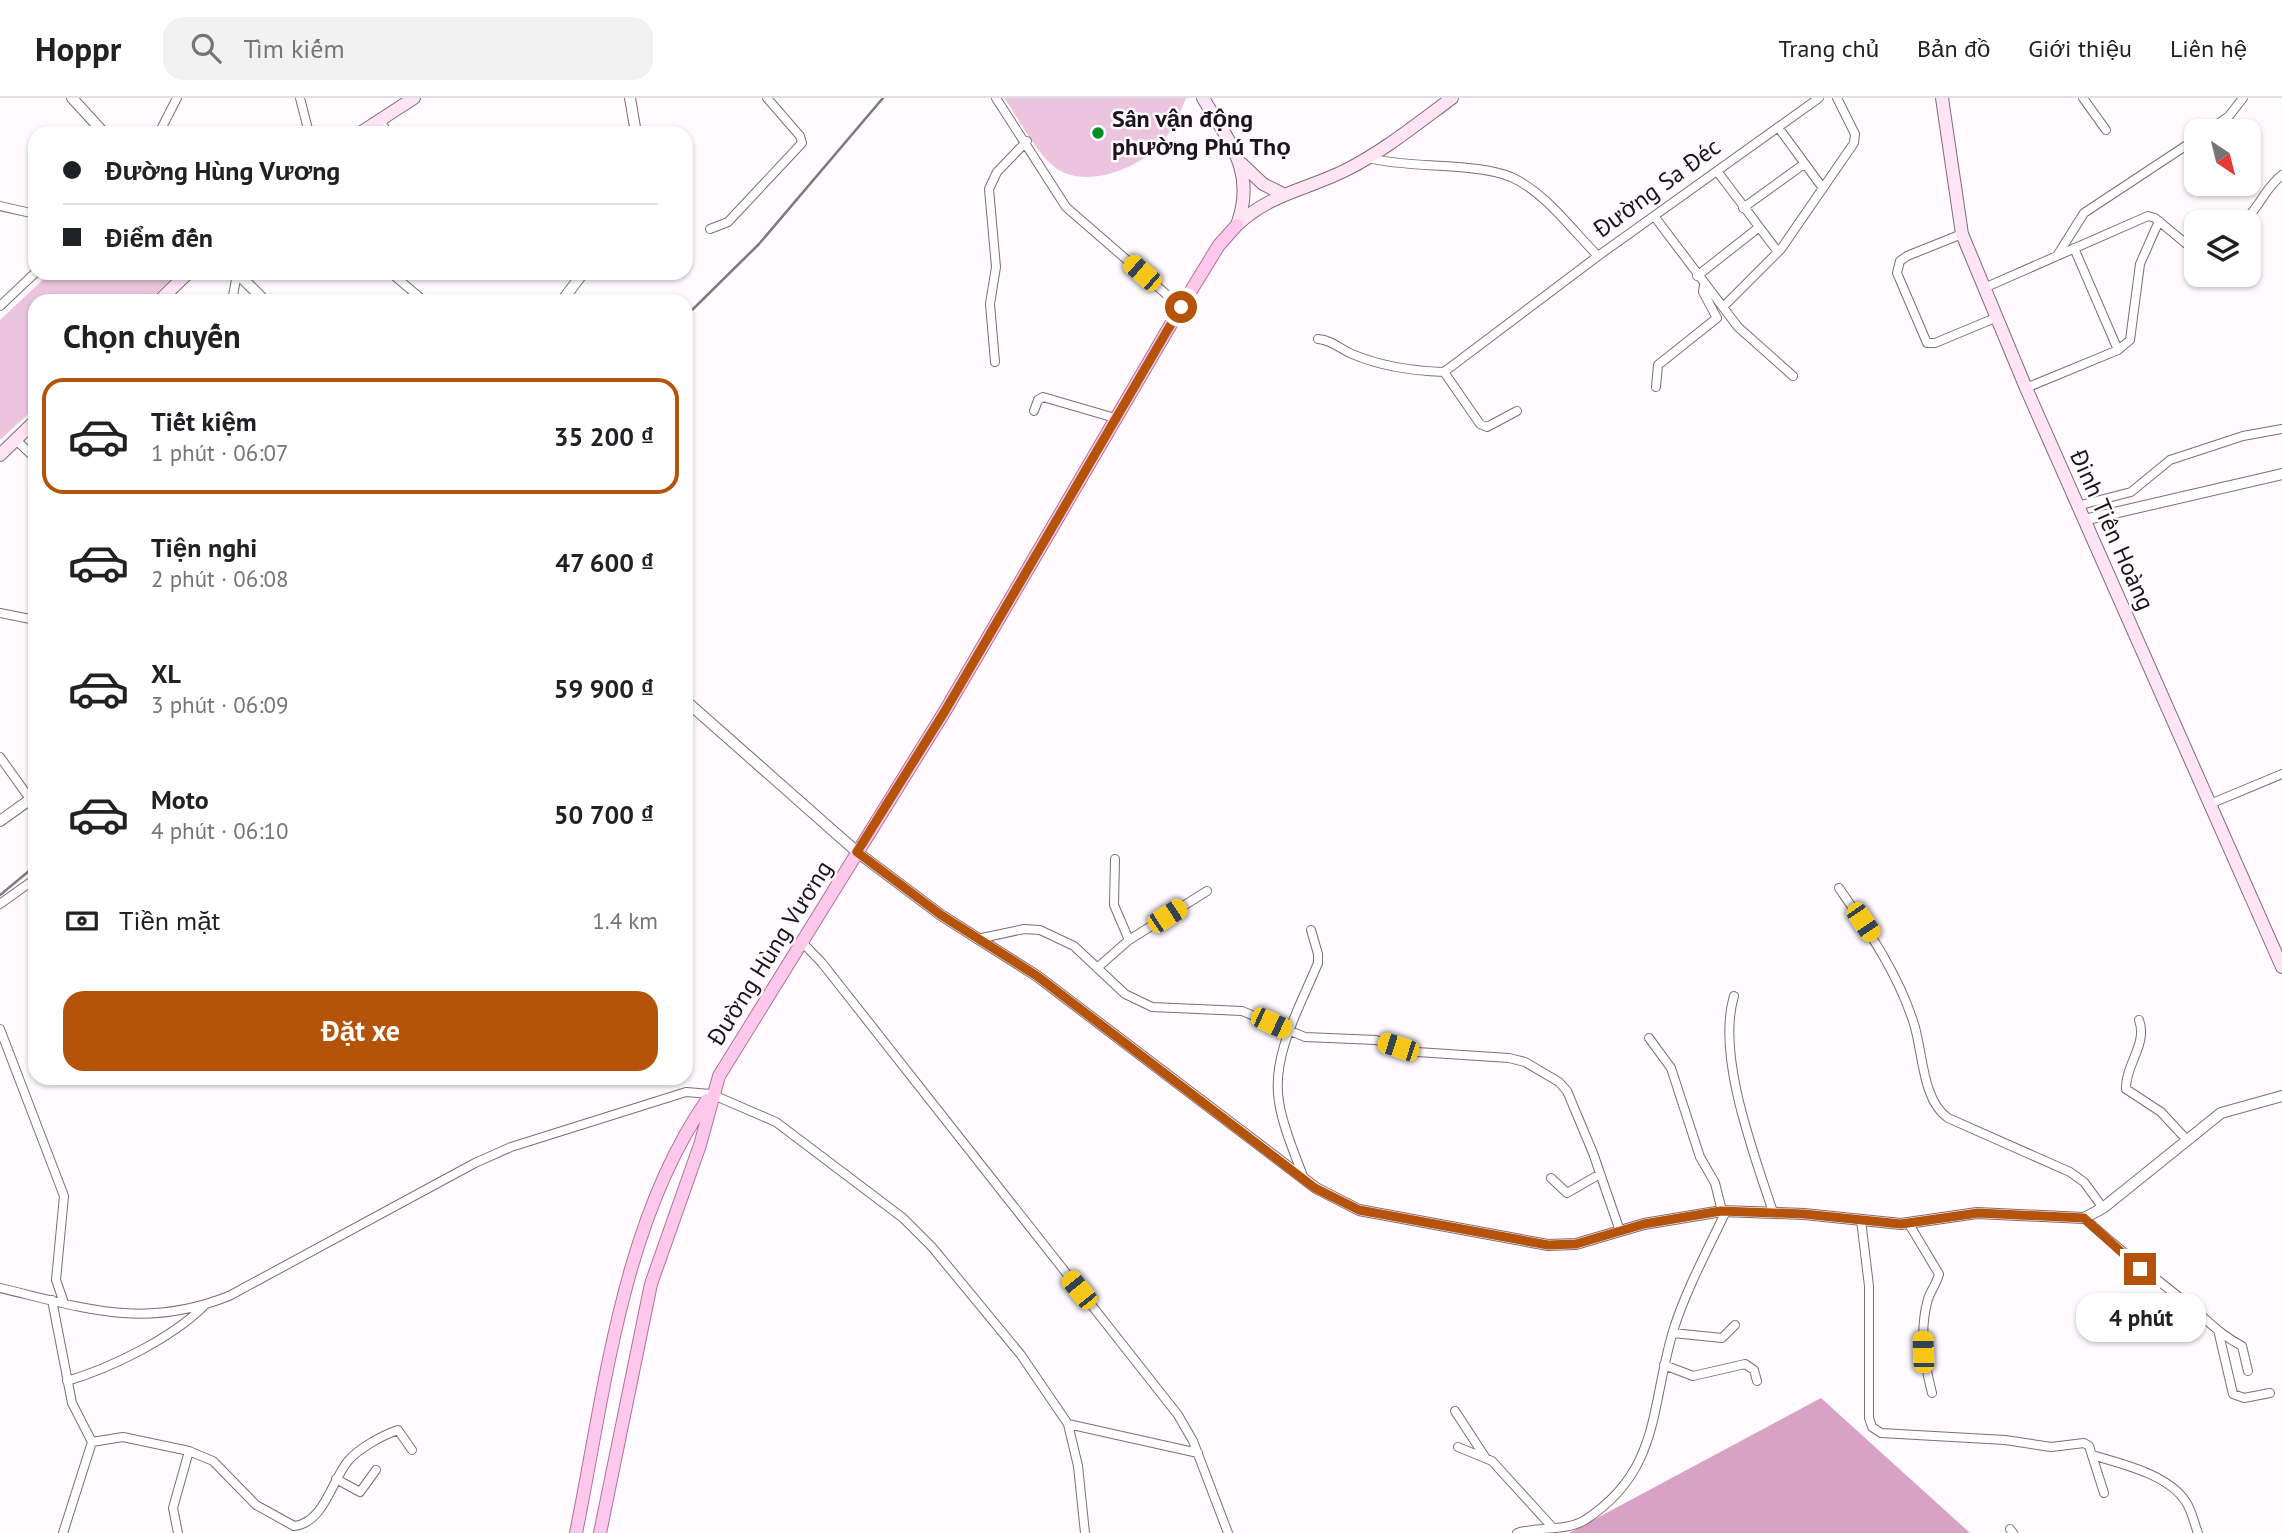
<!DOCTYPE html>
<html lang="vi">
<head>
<meta charset="utf-8">
<style>
	:root { --surface:#fff; --page:#f2f2f2; --text:#202124; --muted:#757577; --line:#e0e0e0; --accent:#b45309 }
	body { margin:0; font-family:"PT Sans",sans-serif; background:var(--page); color:var(--text); height:100vh; display:flex; flex-direction:column; font-size:26px; white-space:nowrap }
	* { box-sizing:border-box; margin:0 }
	p { font-size:23px; color:var(--muted) }
	.icon { flex:none; width:38px; height:38px; fill:none; stroke:currentColor; stroke-width:2; stroke-linecap:round; stroke-linejoin:round }
	.map { position:relative; flex:1; overflow:hidden }
	.sheet { position:absolute; left:28px; top:196px; width:665px; height:791px; display:flex; flex-direction:column; background:var(--surface); border-radius:21px; box-shadow:0 2px 5px #0004 }
	.sheet>* { flex:none }
	.guide { position:absolute; left:28px; top:28px; width:665px; height:154px; border-radius:21px; box-shadow:0 2px 5px #0004; display:grid; align-content:center; height:154px; padding:0 35px; background:var(--surface) }
	.needle { width:46px; rotate:145deg }
	.buttons { position:absolute; left:2184px; top:21px; display:grid; gap:14px }
	.buttons a { display:grid; place-items:center; width:77px; height:77px; border-radius:14px; background:var(--surface); box-shadow:0 2px 5px #0004; font-size:35px }
	.end { position:absolute; width:32px; height:32px; margin:-16px; border:9px solid #b45309; background:#fff; box-shadow:0 0 0 4px #fff }
	.from { border-radius:50% }
	.bubble { position:absolute; height:49px; border-radius:21px; background:var(--surface); box-shadow:0 2px 5px #0004; font-size:23px; font-weight:800; line-height:49px; text-align:center }
	.car { position:absolute; width:21px; height:42px; margin:-21px -10px; border-radius:9px; box-shadow:0 0 5px 2px #0007; background:linear-gradient(#f5c518 24%,#345 0 40%,#f5c518 0 76%,#345 0 86%,#f5c518 0) }
	.guide b { display:flex; align-items:center; gap:24px; height:66px; font-size:26px }
	.guide b+b { border-top:2px solid var(--line) }
	.guide i { width:18px; height:18px; background:var(--text) }
	ul { padding:0; list-style:none }
	li { display:flex; align-items:center; gap:21px; height:116px; margin:0 14px 10px; padding:0 21px; border:4px solid transparent; border-radius:21px }
	li div { flex:1 }
	li b { display:block; font-size:26px }
	li em { font-style:normal; font-weight:800 }
	li.on { border-color:var(--accent) }
	li>.icon { width:63px; height:63px; stroke-width:1.5 }
	h2 { padding:0 35px; font-size:32px; line-height:84px }
	.pay { display:flex; align-items:center; gap:18px; height:77px; padding:0 35px; font-size:26px }
	.pay p { margin-inline-start:auto }
	.action { display:flex; gap:14px; margin-top:auto; padding:14px 35px }
	.action a { flex:1; height:80px; border-radius:21px; background:var(--accent); color:#fff; font-size:28px; font-weight:800; line-height:80px; text-align:center }
	header { display:flex; align-items:center; gap:42px; box-sizing:border-box; height:98px; padding:0 35px; background:var(--surface); border-bottom:2px solid var(--line) }
	header strong { font-size:33px }
	nav { display:flex; gap:38px; margin-inline-start:auto; font-size:24px }
	.search { width:490px; height:63px; background:var(--page); display:flex; align-items:center; gap:18px; box-sizing:border-box; padding:0 24px; border-radius:21px; color:var(--muted); font-size:26px }
	.map>svg:first-child { display:block }
	.green { fill:#edc4de }
	.water { fill:#d8a2c5 }
	.lines { fill:none; stroke-linecap:round; stroke-linejoin:round }
	.minor-casing { stroke:#806b79; stroke-width:10 }
	.tertiary-casing { stroke:#806b79; stroke-width:12 }
	.secondary-casing { stroke:#806b79; stroke-width:14 }
	.primary-casing { stroke:#ae729a; stroke-width:14 }
	.minor { stroke:#fff; stroke-width:8 }
	.tertiary { stroke:#fff; stroke-width:10 }
	.secondary { stroke:#fee4f5; stroke-width:12 }
	.primary { stroke:#fdc8ec; stroke-width:12 }
	.rail { stroke:#7f787d; stroke-width:2.5 }
	.route { stroke:#b45309; stroke-width:9 }
	.poi-dot { fill:#039022; stroke:#fffafd; stroke-width:2.5 }
	.labels { text-anchor:middle; stroke-width:5; stroke-linejoin:round; paint-order:stroke }
	.poi-label { font-size:24px; font-weight:bold; fill:#1d141a; stroke:#fffafd; text-anchor:start }
	.street-label { font-size:24px; fill:#1d141a; stroke:#fffafd }
</style>
</head>
<body>
<header>
<strong>Hoppr</strong>
<div class="search"><svg class="icon" aria-label="search" viewBox="0 0 24 24"><circle cx="10" cy="10" r="6"/><path d="M15 15l6 6"/></svg>Tìm kiếm</div>
<nav><a>Trang chủ</a><a>Bản đồ</a><a>Giới thiệu</a><a>Liên hệ</a></nav>
</header>
<div class="map">
<svg width="2282" height="1435" viewBox="0 0 2282 1435">
	<rect width="100%" height="100%" fill="#fffafd"/>
	<path class="green" d="M 1004,0 L 1186,0 C 1180,15 1174,30 1163,43 C 1142,70 1081,95 1051,66 C 1033,49 1019,21 1004,0 Z
		M 50,175 L 178,175 L 148,203 L 35,203 L 35,310 L 0,342 L 0,222 Z"/>
	<path class="water" d="M 1821,1300 L 1970,1435 L 1569,1435 Z"/>
	<g class="lines">
		<defs>
			<path id="minor" d="M 300,0 L 309,35
				M 996,0 L 1066,109 L 1181,209
				M 2083,0 L 2106,32
				M 380,22 L 388,35
				M 1778,29 L 1822,89
				M 2208,33 L 2229,18 L 2243,0
				M 159,35 L 177,0
				M 1368,60 C 1412,71 1474,64 1511,79 C 1545,94 1572,132 1598,158
				M 1717,73 L 1778,154
				M 0,108 L 35,116
				M 1743,110 L 1804,66
				M 1654,118 L 1738,229 L 1793,278
				M 2243,124 C 2261,108 2264,91 2282,77
				M 710,131 L 728,124 L 802,45 L 800,38 L 767,0
				M 1962,136 L 1907,158 L 1900,163 L 1897,175 L 1927,245 L 1935,245 L 1995,220
				M 2074,150 L 2118,252
				M 2057,158 L 2084,115 L 2196,41
				M 391,175 L 424,203
				M 1697,178 L 1758,130
				M 1984,190 L 2148,118 L 2155,120 L 2196,154
				M 232,203 L 237,176
				M 0,208 L 35,175
				M 1723,209 L 1781,151 L 1854,45 L 1855,36 L 1837,0
				M 1318,241 C 1332,242 1340,251 1352,256 C 1380,268 1414,273 1444,274 L 1598,158 L 1819,0
				M 995,264 L 990,206 L 996,169 L 989,91 L 997,74 L 1027,43
				M 1444,274 L 1480,326 L 1487,329 L 1517,313
				M 1656,289 L 1658,267 L 1717,220 L 1703,194 L 1704,187
				M 2026,290 L 2118,252 L 2130,242 L 2140,166 L 2159,123
				M 1034,313 L 1038,302 L 1043,299 L 1115,320
				M 16,342 L 35,360
				M 2077,408 L 2131,394 L 2170,362 L 2243,338 L 2282,331
				M 0,515 L 35,522
				M 0,659 L 30,701
				M 2210,706 L 2282,676
				M 1115,761 L 1114,807 L 1129,842
				M 1839,790 C 1869,834 1898,875 1914,926 C 1923,954 1922,1002 1948,1020 L 2070,1074 L 2084,1084 L 2103,1110
				M 0,806 L 35,781
				M 977,841 L 1024,831 L 1040,832 L 1074,848 L 1125,896 L 1152,909 L 1242,913 L 1305,939 L 1376,942 L 1417,954 L 1509,960 L 1525,964 L 1559,984 L 1567,993 L 1593,1055 L 1620,1133
				M 801,843 L 822,865 L 1178,1317 L 1193,1343 L 1228,1435
				M 1097,870 L 1129,842 L 1207,793
				M 1734,898 C 1716,957 1754,1056 1773,1114
				M 2139,922 C 2148,946 2125,967 2126,991 L 2161,1014 L 2186,1041
				M 0,931 L 64,1098 L 56,1182 L 64,1205
				M 1649,940 L 1671,970 L 1700,1059 L 1715,1085 L 1722,1113
				M 1551,1080 L 1567,1095 L 1600,1076
				M 1304,1081 C 1295,1056 1283,1030 1279,1004 C 1271,957 1301,907 1318,865 L 1318,856 L 1311,832
				M 2084,1120 C 2120,1153 2153,1178 2190,1208 C 2210,1224 2219,1236 2242,1248 L 2248,1273
				M 1861,1122 L 1869,1188 L 1869,1320 L 1872,1329 L 1881,1335 L 2005,1342 L 2051,1349 L 2084,1345 L 2089,1348 L 2104,1395
				M 1909,1126 L 1939,1176 C 1937,1185 1931,1192 1928,1201 C 1919,1233 1924,1264 1932,1295
				M 0,1190 C 85,1210 143,1232 229,1198 L 475,1065 L 511,1049 L 686,994 L 711,996 L 776,1024 L 903,1120 L 932,1149 L 1021,1257 L 1068,1326 L 1078,1368 L 1085,1435
				M 52,1202 L 72,1305 L 92,1344 L 63,1435
				M 1673,1235 L 1722,1240 L 1735,1227
				M 2219,1236 L 2233,1296 L 2244,1300 L 2270,1295
				M 1664,1267 L 1693,1278 L 1745,1266 L 1754,1272 L 1757,1283
				M 67,1283 C 111,1270 170,1241 203,1209
				M 1455,1313 L 1485,1359
				M 1068,1326 L 1198,1355
				M 92,1344 L 123,1339 L 189,1353 L 213,1363 L 256,1407 L 294,1428 C 324,1425 332,1382 348,1363 C 359,1350 383,1337 398,1332 L 412,1352
				M 1458,1349 L 1492,1363 L 1553,1430
				M 2092,1357 C 2122,1366 2168,1376 2186,1404 C 2192,1413 2194,1425 2198,1435
				M 336,1381 L 360,1394 L 376,1372
				M 2010,1431 L 2013,1435
				M 178,1435 L 173,1410 L 189,1353
				M 1517,1435 C 1539,1428 1565,1434 1585,1422 C 1662,1372 1650,1307 1674,1230 C 1687,1190 1708,1151 1726,1113"/>
			<path id="tertiary" d="M 72,0 L 104,35
				M 630,0 L 636,35
				M 237,175 L 265,203
				M 562,203 L 583,175
				M 2084,422 L 2282,376
				M 686,603 L 857,754 L 941,817 L 1037,878 L 1316,1090 L 1359,1112 L 1548,1147 L 1576,1146 L 1644,1126 L 1722,1113 L 1804,1116 L 1901,1126 L 1977,1115 L 2084,1120 L 2103,1110 L 2221,1015 L 2282,998
				M 0,723 L 35,698"/>
			<path id="secondary" d="M 1203,0 C 1228,43 1256,72 1238,124
				M 1942,0 L 1962,136 L 2026,290 L 2282,869
				M 360,35 L 414,0
				M 1242,66 L 1263,86 L 1283,96
				M 1237,127 C 1271,95 1306,92 1346,72 C 1384,53 1418,25 1452,0
				M 159,203 L 188,175
				M 0,357 L 35,323"/>
			<path id="primary" d="M 576,1435 C 605,1292 622,1124 707,1002
				M 600,1435 L 651,1186 L 700,1047 L 719,978 L 945,613 L 1181,209 L 1219,147 L 1237,127"/>
		</defs>
		<use href="#minor" class="minor-casing"/>
		<use href="#tertiary" class="tertiary-casing"/>
		<use href="#secondary" class="secondary-casing"/>
		<use href="#primary" class="primary-casing"/>
		<use href="#minor" class="minor"/>
		<use href="#tertiary" class="tertiary"/>
		<use href="#secondary" class="secondary"/>
		<use href="#primary" class="primary"/>
		<path class="rail" d="M 686,218 L 759,146 L 883,0
			M 0,797 L 35,768"/>
	</g>
	<g class="lines">
		<path class="route" d="M 1181,209 L 945,613 L 857,754 L 941,817 L 1037,878 L 1315,1090 L 1359,1112 L 1548,1147 L 1576,1146 L 1644,1126 L 1721,1113 L 1804,1116 L 1901,1126 L 1978,1115 L 2084,1120 L 2140,1171"/>
	</g>
	<circle class="poi-dot" cx="1098" cy="35" r="7"/>
	<g class="labels">
		<g class="poi-label">
			<text x="1112" y="29">Sân vận động<tspan x="1112" dy="28">phường Phú Thọ</tspan></text>
		</g>
		<g class="street-label">
			<text transform="translate(1657 90) rotate(-36)" y="8">Đường Sa Đéc</text>
			<text transform="translate(2112 432) rotate(66)" y="8">Đinh Tiên Hoàng</text>
			<text transform="translate(770 855) rotate(-58)" y="8">Đường Hùng Vương</text>
		</g>
	</g>
</svg>
<div class="buttons">
<a><svg class="needle" viewBox="-14 -14 28 28"><path d="M0-13l5 13h-10z" fill="#e53935"/><path d="M0 13l5-13h-10z" fill="#757577"/></svg></a>
<a><svg class="icon" aria-label="layers" viewBox="0 0 24 24"><path d="M12 4l9 5-9 5-9-5zM3 14l9 5 9-5"/></svg></a>
</div>
<i class="end from" style="left:1181px;top:209px"></i>
<i class="end" style="left:2140px;top:1171px"></i>
<div class="bubble" style="left:2076px;top:1195px;width:130px">4 phút</div>
<i class="car" style="left:1142px;top:175px;rotate:311deg"></i>
<i class="car" style="left:1167px;top:818px;rotate:57deg"></i>
<i class="car" style="left:1863px;top:824px;rotate:146deg"></i>
<i class="car" style="left:1271px;top:925px;rotate:115deg"></i>
<i class="car" style="left:1398px;top:949px;rotate:288deg"></i>
<i class="car" style="left:1079px;top:1192px;rotate:321deg"></i>
<i class="car" style="left:1923px;top:1254px;rotate:358deg"></i>
<div class="guide">
<b><i class="from"></i>Đường Hùng Vương</b>
<b><i></i>Điểm đến</b>
</div>
<section class="sheet">
<h2>Chọn chuyến</h2>
<ul>
<li class="on"><svg class="icon" aria-label="car" viewBox="0 0 24 24"><path d="M5 17H2v-5l4-1 3-4h7l3 4 3 1v5h-3M9 17h6M6 11h13"/><circle cx="7" cy="17" r="2"/><circle cx="17" cy="17" r="2"/></svg><div><b>Tiết kiệm</b><p>1 phút · 06:07</p></div><em>35 200 ₫</em></li>
<li><svg class="icon" aria-label="car" viewBox="0 0 24 24"><path d="M5 17H2v-5l4-1 3-4h7l3 4 3 1v5h-3M9 17h6M6 11h13"/><circle cx="7" cy="17" r="2"/><circle cx="17" cy="17" r="2"/></svg><div><b>Tiện nghi</b><p>2 phút · 06:08</p></div><em>47 600 ₫</em></li>
<li><svg class="icon" aria-label="car" viewBox="0 0 24 24"><path d="M5 17H2v-5l4-1 3-4h7l3 4 3 1v5h-3M9 17h6M6 11h13"/><circle cx="7" cy="17" r="2"/><circle cx="17" cy="17" r="2"/></svg><div><b>XL</b><p>3 phút · 06:09</p></div><em>59 900 ₫</em></li>
<li><svg class="icon" aria-label="car" viewBox="0 0 24 24"><path d="M5 17H2v-5l4-1 3-4h7l3 4 3 1v5h-3M9 17h6M6 11h13"/><circle cx="7" cy="17" r="2"/><circle cx="17" cy="17" r="2"/></svg><div><b>Moto</b><p>4 phút · 06:10</p></div><em>50 700 ₫</em></li>
</ul>
<div class="pay"><svg class="icon" aria-label="cash" viewBox="0 0 24 24"><path d="M3 7h18v10H3z"/><circle cx="12" cy="12" r="2"/></svg>Tiền mặt<p>1.4 km</p></div>
<div class="action"><a>Đặt xe</a></div>
</section>
</div>
</body>
</html>
